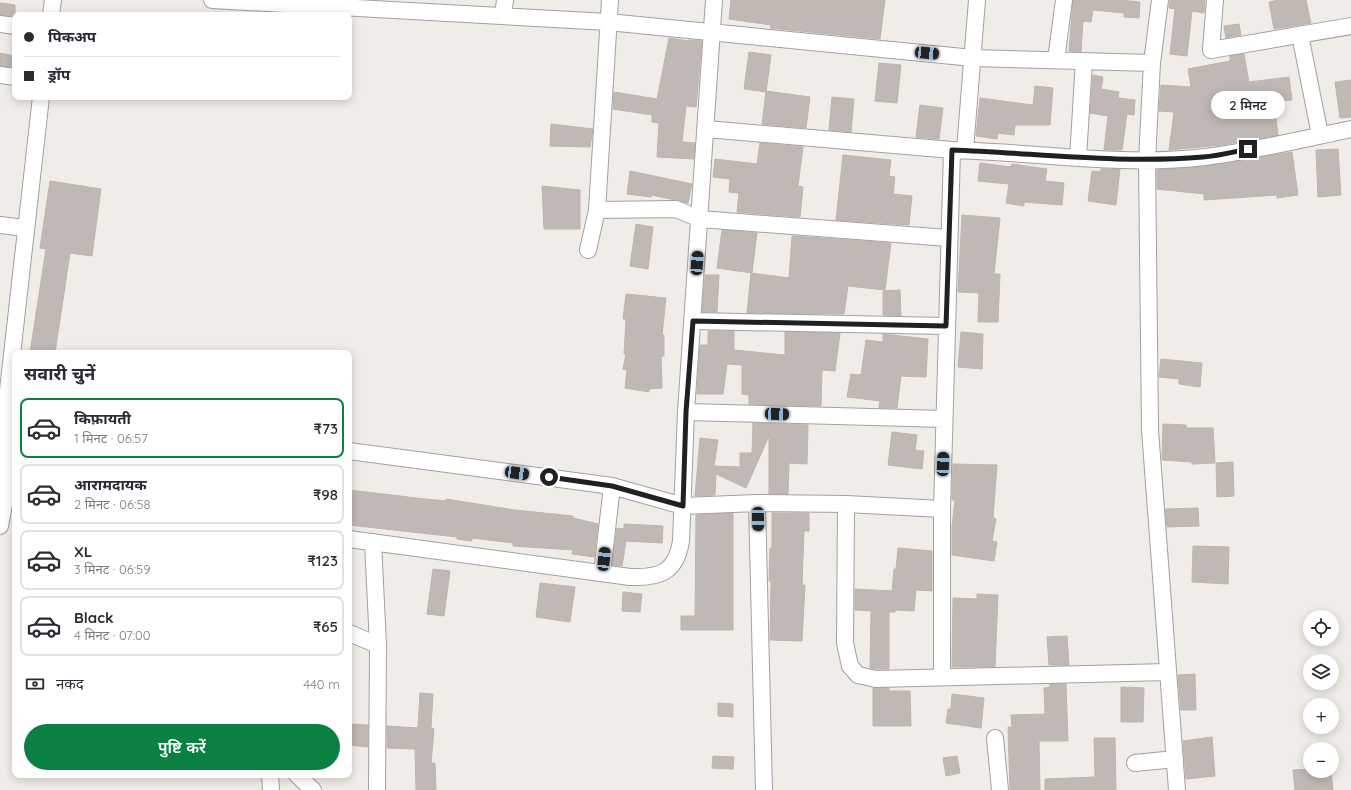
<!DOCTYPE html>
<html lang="hi">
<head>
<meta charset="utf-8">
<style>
	:root { --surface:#fff; --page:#f2f2f3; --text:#2b2b33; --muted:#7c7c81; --line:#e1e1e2; --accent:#0b8043 }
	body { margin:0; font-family:Quicksand,"Noto Sans Devanagari",sans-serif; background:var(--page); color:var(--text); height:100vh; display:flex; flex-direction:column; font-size:15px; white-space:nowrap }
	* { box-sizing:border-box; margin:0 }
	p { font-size:13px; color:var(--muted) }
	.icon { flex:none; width:22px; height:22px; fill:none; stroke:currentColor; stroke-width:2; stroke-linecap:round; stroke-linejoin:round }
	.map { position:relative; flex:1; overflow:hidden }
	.drawer { position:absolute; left:12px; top:350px; width:340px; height:428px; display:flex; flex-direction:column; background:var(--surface); border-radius:8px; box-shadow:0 2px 10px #0003 }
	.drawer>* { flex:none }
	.guide { position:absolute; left:12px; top:12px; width:340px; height:88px; border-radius:8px; box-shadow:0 2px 10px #0003; display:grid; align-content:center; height:88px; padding:0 12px; background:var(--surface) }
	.fabs { position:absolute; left:1303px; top:610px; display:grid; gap:8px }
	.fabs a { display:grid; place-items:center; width:36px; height:36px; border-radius:50%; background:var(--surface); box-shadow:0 2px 10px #0003; font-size:20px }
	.end { position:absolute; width:18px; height:18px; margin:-9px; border:5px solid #202020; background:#fff; box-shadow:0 0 0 2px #fff }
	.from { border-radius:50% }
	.bubble { position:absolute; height:28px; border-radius:14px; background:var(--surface); box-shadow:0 2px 10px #0003; font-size:13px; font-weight:600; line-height:28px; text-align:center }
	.car { position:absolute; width:12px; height:24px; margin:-12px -6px; border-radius:5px; box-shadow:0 0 3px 1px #0007; background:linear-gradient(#222 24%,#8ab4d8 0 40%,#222 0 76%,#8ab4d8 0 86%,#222 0) }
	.guide b { display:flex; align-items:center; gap:14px; height:38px; font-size:15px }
	.guide b+b { border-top:1px solid var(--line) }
	.guide i { width:10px; height:10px; background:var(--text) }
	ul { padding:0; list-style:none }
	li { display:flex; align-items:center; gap:12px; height:60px; margin:0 8px 6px; padding:0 4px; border:2px solid var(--line); border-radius:8px }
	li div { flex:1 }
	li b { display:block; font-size:15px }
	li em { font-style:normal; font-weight:600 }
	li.active { border-color:var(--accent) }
	li>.icon { width:36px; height:36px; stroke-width:1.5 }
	h2 { padding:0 12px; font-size:18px; line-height:48px }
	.pay { display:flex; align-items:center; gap:10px; height:44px; padding:0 12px; font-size:15px }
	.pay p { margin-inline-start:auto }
	.primary-button { display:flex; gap:8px; margin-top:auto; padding:8px 12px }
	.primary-button a { flex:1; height:46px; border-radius:24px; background:var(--accent); color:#fff; font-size:16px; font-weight:600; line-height:46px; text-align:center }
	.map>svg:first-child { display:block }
	.building { fill:#c0b8b4; stroke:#c0b3ab }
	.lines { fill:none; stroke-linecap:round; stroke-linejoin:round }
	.minor-casing { stroke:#a1a1a1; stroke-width:18 }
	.minor { stroke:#fff; stroke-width:16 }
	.route { stroke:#202020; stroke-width:5 }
</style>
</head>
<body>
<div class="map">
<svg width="1351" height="790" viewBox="0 0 1351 790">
	<rect width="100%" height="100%" fill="#f0ede8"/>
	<path class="building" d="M 731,0 L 885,0 L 880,39 L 770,28 L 771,25 L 729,19 Z
		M 1073,0 L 1120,0 L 1140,2 L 1139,18 L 1124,17 L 1124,13 L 1093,10 L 1091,22 L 1083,21 L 1081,52 L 1069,51 Z
		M 1170,0 L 1205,0 L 1204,13 L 1192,11 L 1187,56 L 1170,54 L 1175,9 L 1169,8 Z
		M 1279,0 L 1306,0 L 1311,23 L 1274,29 L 1269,2 Z
		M 0,3 L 15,5 L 15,16 L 0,15 Z
		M 1239,24 L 1241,35 L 1226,38 L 1224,26 Z
		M 669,38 L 689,41 L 689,40 L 702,41 L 696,107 L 686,106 L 682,142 L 695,143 L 694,159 L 657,157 L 659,123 L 652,122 L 652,115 L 613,109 L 614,92 L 657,99 Z
		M 749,52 L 771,55 L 766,92 L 744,89 Z
		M 0,53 L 15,56 L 14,67 L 0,66 Z
		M 1244,54 L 1249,82 L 1289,77 L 1292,100 L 1274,102 L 1278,135 L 1222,145 L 1169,150 L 1174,112 L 1159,111 L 1161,85 L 1191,87 L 1188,69 L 1230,61 L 1230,56 Z
		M 879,63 L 901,65 L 897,103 L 875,101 Z
		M 1093,75 L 1103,77 L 1101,89 L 1119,92 L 1118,98 L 1135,100 L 1134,115 L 1127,114 L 1122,150 L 1104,150 L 1108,116 L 1090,113 Z
		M 1351,80 L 1351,117 L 1340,118 L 1335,82 Z
		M 1035,86 L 1053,88 L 1050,125 L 1015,125 L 1014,135 L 998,133 L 997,139 L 976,136 L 980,98 L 1033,105 Z
		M 766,91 L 810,97 L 806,128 L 762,124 Z
		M 832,97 L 854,99 L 851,132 L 829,130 Z
		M 920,105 L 943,108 L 939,139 L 916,137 Z
		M 551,124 L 593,129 L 590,147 L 550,146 Z
		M 760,143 L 803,147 L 798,186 L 803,187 L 800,217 L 737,212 L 739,193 L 729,192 L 730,179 L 713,177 L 715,159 L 757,164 Z
		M 1338,149 L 1341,195 L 1318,197 L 1316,150 Z
		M 1292,152 L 1298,195 L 1277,198 L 1277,195 L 1204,200 L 1204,194 L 1157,189 L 1157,170 L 1206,166 Z
		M 843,155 L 891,160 L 889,176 L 895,177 L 893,194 L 912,196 L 909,225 L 836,220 Z
		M 980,163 L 1011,167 L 1012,164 L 1047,169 L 1045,181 L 1064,183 L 1062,205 L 1024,202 L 1024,206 L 1006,203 L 1009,184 L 978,181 Z
		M 1101,169 L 1120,169 L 1116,205 L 1088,201 L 1092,171 L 1101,172 Z
		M 630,171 L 692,184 L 688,203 L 652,195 L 651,197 L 627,194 Z
		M 50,181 L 101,189 L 92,256 L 70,253 L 55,353 L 30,353 L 46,249 L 40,248 Z
		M 542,186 L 580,190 L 580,229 L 544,229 Z
		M 962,215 L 1000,218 L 994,274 L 1000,274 L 998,322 L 978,322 L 979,293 L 958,292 Z
		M 636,224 L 653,227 L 648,269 L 630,266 Z
		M 722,230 L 757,233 L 752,273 L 717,268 Z
		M 792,236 L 891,243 L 885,290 L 848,286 L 844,314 L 747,313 L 751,273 L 789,278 Z
		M 705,275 L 719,275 L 717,312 L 702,312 Z
		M 900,290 L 901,316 L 883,315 L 883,291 Z
		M 626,294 L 666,298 L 662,335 L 664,335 L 664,356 L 661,356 L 662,388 L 649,389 L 649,392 L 625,388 L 627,370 L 623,369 L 626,354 L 624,354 L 626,319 L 623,319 Z
		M 708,331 L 734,331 L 734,350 L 785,355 L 785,332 L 840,333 L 835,371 L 822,370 L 821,406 L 749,404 L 749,395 L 742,394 L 742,365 L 727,364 L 723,394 L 697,394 L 700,345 L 708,345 Z
		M 961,332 L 983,334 L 982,369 L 958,367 Z
		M 883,334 L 928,339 L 926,377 L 901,376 L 897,408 L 879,408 L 880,401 L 847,397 L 851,374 L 861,375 L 866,340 L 883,342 Z
		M 1161,359 L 1202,363 L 1200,387 L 1179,384 L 1179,379 L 1159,377 Z
		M 753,423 L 808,425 L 807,464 L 789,463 L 788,494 L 769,494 L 769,436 L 746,488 L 716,474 L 715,495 L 695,496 L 700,438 L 718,440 L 714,466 L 740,467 L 740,453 L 752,453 Z
		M 1163,424 L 1186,425 L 1186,428 L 1213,428 L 1215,463 L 1192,464 L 1192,462 L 1162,460 Z
		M 892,432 L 917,435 L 915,450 L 924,451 L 922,469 L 888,465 Z
		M 1233,462 L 1234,496 L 1217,497 L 1216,463 Z
		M 953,464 L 997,465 L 993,518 L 996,519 L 992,541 L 997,542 L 994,561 L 952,555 L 952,526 L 955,500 L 952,500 Z
		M 349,490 L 425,499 L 446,501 L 446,499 L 515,510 L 573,516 L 573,518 L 598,524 L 594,557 L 572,554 L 573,550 L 513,546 L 513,543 L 472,538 L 472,541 L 457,539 L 457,537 L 349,525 Z
		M 1198,508 L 1199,526 L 1167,527 L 1165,509 Z
		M 733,513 L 733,630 L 681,630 L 681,616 L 695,616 L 696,515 Z
		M 772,513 L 809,513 L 809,531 L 804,531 L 802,585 L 805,585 L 802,641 L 770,640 L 771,581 L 769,581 L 770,548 L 772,548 Z
		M 624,524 L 663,526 L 662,543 L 626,541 L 622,566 L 612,565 L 617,528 L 624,529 Z
		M 1193,546 L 1229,547 L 1228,584 L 1192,582 Z
		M 898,548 L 932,551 L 932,591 L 916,590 L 914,611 L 895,610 L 895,612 L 889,612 L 889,669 L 877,669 L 870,668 L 871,611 L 855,610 L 855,589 L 892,591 L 894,569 L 896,569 Z
		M 433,569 L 450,571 L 444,616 L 427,614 Z
		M 540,583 L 575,587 L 570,622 L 536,617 Z
		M 623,592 L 642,594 L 640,612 L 622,611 Z
		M 977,594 L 998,595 L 995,667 L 952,667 L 953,598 L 977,599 Z
		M 1067,636 L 1069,665 L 1049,665 L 1047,637 Z
		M 1195,674 L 1196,710 L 1181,710 L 1178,675 Z
		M 1050,684 L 1066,684 L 1068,741 L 1039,741 L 1040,790 L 1010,790 L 1008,727 L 1012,727 L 1011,715 L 1045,714 L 1044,688 L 1050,687 Z
		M 1121,687 L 1144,688 L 1143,722 L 1121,722 Z
		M 873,688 L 889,688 L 889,691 L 910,691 L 911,726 L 873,726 Z
		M 420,693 L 433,694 L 431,728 L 434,729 L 431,763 L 435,763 L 436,790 L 416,790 L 415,749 L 387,748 L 387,726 L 418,728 Z
		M 952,694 L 984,698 L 981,728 L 946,723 L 948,709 L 951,709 Z
		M 718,703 L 733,704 L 733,717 L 718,716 Z
		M 349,724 L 368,725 L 368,747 L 349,745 Z
		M 1212,737 L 1215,776 L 1186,779 L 1183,741 Z
		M 1094,738 L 1115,738 L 1116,790 L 1045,790 L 1045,779 L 1095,777 Z
		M 713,756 L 734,757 L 733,769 L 712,768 Z
		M 957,756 L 960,773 L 946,776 L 943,758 Z
		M 1310,769 L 1310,771 L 1331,771 L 1333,790 L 1295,790 L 1293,770 Z"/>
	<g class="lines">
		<defs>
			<path id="minor" d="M 212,0 L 608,22 L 973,58 L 1152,63
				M 1160,0 L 1152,63 L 1147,160 L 1150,430 L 1177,790
				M 1215,0 L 1211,50 L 1351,26
				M 51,15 L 53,0
				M 503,16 L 505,0
				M 0,24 L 15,26
				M 1300,35 L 1320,135
				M 1056,60 L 1064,0
				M 0,75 L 15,77
				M 706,129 L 952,150
				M 965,150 L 977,0
				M 1078,158 L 1084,61
				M 597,210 L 676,209 L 700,219 L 948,238
				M 0,225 L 25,228
				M 588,250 L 597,210 L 610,0
				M 693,321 L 946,326
				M 686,412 L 944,419
				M 349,451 L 612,486 L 683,506 L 757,503 L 846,504 L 942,509 L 952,150 C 1035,152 1122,167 1205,157 C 1254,151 1303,139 1351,129
				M 757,503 L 764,790
				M 846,504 L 845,643 L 850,666 L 858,675 L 876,679 L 1168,672
				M 942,509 L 942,677
				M 0,526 L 7,488 L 6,408 L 41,97
				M 349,539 L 630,577 C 659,578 676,573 681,541 L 686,412 L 714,0
				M 373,542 L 378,645 L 377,790
				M 602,573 L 612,486
				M 349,633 L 378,645
				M 995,738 L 1000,790
				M 1135,763 L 1175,759
				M 270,775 L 271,790
				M 297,775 L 313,790"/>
		</defs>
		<use href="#minor" class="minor-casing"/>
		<use href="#minor" class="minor"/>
	</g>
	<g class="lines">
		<path class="route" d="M 549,477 L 612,486 L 683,506 L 686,412 L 693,321 L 946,326 L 952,150 C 1036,153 1119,164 1203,157 C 1218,156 1233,152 1248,149"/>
	</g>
</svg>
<div class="fabs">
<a><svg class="icon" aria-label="locate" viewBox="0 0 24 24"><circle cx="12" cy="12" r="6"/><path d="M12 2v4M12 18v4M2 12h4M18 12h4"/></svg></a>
<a><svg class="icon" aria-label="layers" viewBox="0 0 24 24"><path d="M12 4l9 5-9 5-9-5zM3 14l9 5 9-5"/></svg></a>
<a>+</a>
<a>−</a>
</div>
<i class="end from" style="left:549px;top:477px"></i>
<i class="end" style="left:1248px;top:149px"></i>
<div class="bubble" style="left:1211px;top:91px;width:74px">2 मिनट</div>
<i class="car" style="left:927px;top:53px;rotate:95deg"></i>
<i class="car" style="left:697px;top:263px;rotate:4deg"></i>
<i class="car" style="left:777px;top:414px;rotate:92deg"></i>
<i class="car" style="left:943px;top:464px;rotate:2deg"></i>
<i class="car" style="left:517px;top:473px;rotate:98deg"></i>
<i class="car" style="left:758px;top:519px;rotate:179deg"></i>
<i class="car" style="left:604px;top:559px;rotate:6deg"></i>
<div class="guide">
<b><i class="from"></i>पिकअप</b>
<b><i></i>ड्रॉप</b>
</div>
<section class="drawer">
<h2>सवारी चुनें</h2>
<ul>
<li class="active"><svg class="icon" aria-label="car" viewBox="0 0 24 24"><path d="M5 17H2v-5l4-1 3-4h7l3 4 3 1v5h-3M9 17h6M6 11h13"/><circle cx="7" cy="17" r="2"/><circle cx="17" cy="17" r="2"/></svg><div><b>किफ़ायती</b><p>1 मिनट · 06:57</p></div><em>₹73</em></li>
<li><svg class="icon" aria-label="car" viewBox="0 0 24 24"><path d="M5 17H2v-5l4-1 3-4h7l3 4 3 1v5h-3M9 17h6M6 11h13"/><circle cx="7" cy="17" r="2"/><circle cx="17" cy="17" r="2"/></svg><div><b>आरामदायक</b><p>2 मिनट · 06:58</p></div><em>₹98</em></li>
<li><svg class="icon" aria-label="car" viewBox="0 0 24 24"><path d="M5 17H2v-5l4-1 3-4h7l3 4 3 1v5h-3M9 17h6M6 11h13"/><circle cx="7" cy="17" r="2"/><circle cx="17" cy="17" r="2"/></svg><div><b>XL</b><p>3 मिनट · 06:59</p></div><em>₹123</em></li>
<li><svg class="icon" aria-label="car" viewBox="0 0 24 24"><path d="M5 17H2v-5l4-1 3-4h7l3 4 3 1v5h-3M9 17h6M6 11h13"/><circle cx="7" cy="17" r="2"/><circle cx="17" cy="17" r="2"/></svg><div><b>Black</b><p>4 मिनट · 07:00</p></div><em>₹65</em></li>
</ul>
<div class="pay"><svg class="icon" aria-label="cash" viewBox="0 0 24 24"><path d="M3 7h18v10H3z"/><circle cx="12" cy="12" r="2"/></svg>नकद<p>440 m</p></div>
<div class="primary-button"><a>पुष्टि करें</a></div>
</section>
</div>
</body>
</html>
